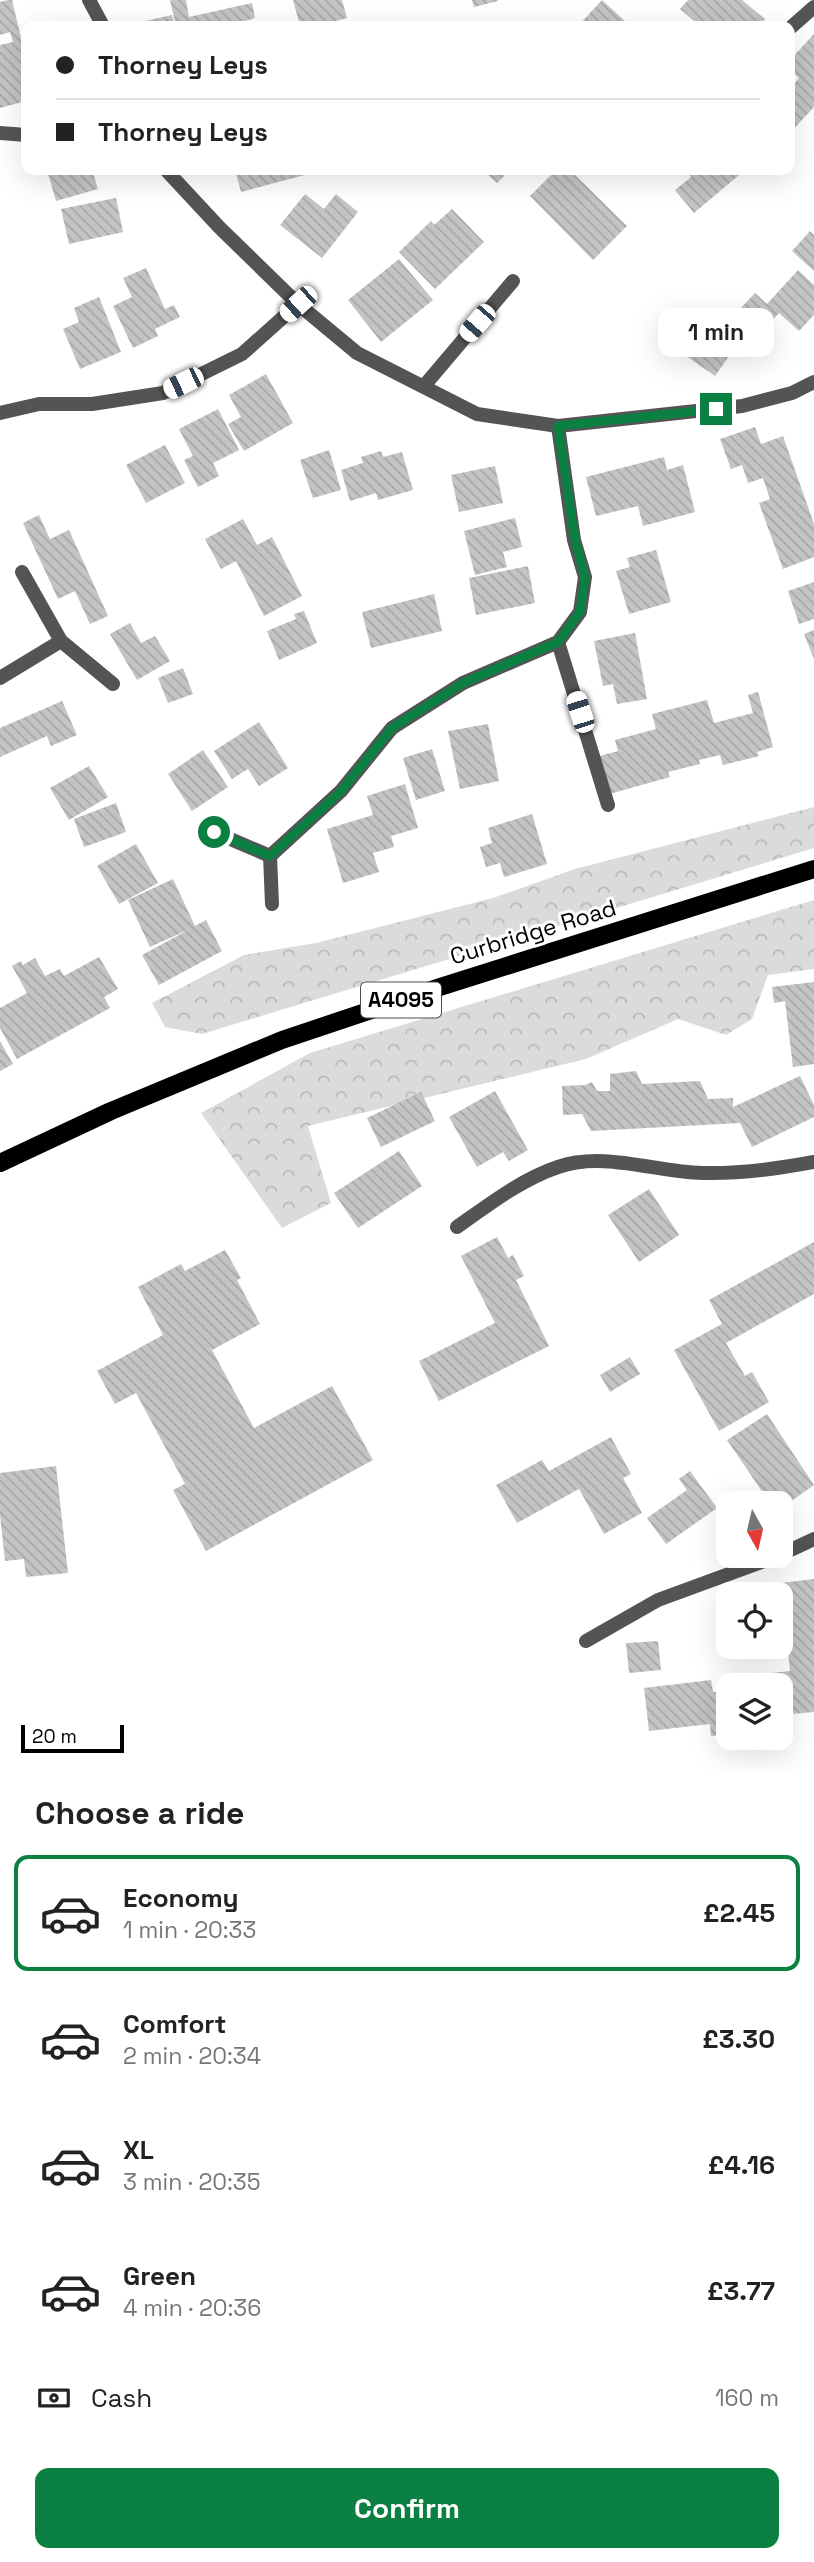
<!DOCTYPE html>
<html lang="en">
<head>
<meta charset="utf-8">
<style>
	:root { --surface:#fff; --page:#f2f2f2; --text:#222; --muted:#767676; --line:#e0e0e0; --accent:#0b8043 }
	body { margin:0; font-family:"Space Grotesk",sans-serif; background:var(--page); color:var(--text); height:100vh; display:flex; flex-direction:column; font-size:26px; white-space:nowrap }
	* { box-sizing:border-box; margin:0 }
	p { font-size:23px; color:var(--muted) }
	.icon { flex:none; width:38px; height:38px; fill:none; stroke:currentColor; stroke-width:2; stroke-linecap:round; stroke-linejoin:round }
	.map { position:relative; height:1771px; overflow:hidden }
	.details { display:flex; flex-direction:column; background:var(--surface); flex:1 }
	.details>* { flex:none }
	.guide { position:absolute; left:21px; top:21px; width:774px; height:154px; border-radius:14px; box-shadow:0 7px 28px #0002; display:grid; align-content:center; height:154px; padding:0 35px; background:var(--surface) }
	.needle { width:46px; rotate:172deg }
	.fabs { position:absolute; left:716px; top:1491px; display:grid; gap:14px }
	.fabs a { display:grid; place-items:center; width:77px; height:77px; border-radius:14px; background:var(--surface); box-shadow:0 7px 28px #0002; font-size:35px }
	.scale { position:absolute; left:21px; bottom:18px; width:103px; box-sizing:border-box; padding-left:7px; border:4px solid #000; border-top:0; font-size:19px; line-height:24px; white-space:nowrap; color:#000; -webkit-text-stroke:5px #fff; paint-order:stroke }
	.end { position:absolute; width:32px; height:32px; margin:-16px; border:9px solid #0b8043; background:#fff; box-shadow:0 0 0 4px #fff }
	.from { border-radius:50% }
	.bubble { position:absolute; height:49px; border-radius:14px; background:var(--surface); box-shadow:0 7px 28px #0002; font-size:23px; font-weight:800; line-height:49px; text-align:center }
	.car { position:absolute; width:21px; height:42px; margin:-21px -10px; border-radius:9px; box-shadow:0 0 5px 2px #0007; background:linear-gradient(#fff 24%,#345 0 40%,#fff 0 76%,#345 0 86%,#fff 0) }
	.guide b { display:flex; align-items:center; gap:24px; height:66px; font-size:26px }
	.guide b+b { border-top:2px solid var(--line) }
	.guide i { width:18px; height:18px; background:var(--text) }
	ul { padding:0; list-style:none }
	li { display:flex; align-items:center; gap:21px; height:116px; margin:0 14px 10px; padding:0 21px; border:4px solid transparent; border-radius:14px }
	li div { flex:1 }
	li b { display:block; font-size:26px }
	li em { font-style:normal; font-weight:800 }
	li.selected { border-color:var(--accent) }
	li>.icon { width:63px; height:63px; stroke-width:1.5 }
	h2 { padding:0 35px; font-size:32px; line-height:84px }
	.pay { display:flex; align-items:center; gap:18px; height:77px; padding:0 35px; font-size:26px }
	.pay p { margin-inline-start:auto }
	.cta { display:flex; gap:14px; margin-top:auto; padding:14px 35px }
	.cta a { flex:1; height:80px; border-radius:14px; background:var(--accent); color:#fff; font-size:28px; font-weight:800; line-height:80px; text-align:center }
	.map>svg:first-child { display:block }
	.forest { fill:url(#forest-crowns) }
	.building { fill:url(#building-back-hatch) }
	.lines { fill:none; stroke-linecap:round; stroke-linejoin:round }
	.minor { stroke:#545454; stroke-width:14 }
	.primary { stroke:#000; stroke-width:18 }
	.route { stroke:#0b8043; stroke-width:9 }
	.labels { text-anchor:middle; stroke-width:6; stroke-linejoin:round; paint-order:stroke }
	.shield { fill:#fff; stroke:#4c4c4c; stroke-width:2 }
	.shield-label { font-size:21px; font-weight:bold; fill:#000 }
	.street-label { font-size:23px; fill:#000; stroke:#fff }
</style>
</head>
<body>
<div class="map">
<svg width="814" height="1771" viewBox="0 0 814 1771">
	<defs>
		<pattern id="forest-crowns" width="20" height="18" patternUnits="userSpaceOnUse" patternTransform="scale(1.75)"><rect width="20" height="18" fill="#dbdbdb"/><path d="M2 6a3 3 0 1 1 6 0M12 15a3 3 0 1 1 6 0" fill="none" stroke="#bababa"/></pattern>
		<pattern id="building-back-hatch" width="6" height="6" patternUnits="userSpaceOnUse" patternTransform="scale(1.75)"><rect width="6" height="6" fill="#c4c4c4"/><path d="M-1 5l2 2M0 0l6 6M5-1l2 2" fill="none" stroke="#a7a7a7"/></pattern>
	</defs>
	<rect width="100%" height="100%" fill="#fff"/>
	<path class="forest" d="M 814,807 L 814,848 L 202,1034 L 165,1027 L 152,1003 L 244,955 L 316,943 L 493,898 L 575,869 Z
		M 814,900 L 814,969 L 768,975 L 752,1019 L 726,1035 L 678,1019 L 586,1059 L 308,1126 L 331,1203 L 282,1228 L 201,1113 L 310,1053 Z"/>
	<path class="building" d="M 8,0 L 12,0 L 26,58 L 26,101 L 0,108 L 0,45 L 13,42 L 10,32 L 0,35 L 0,2 Z
		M 170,0 L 186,0 L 189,17 L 252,3 L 255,18 L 245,21 L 246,26 L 176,26 Z
		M 293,0 L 342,0 L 347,18 L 316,26 L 300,26 Z
		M 472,0 L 498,0 L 498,1 L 474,7 Z
		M 602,0 L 626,22 L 622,26 L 578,26 Z
		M 688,0 L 742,0 L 765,19 L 759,26 L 700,26 L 680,9 Z
		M 172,15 L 175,26 L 136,26 L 136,23 Z
		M 814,34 L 814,107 L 789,134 L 789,90 L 799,78 L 789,69 L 789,61 Z
		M 47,170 L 92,170 L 98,189 L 56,201 Z
		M 235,170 L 311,170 L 312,173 L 241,192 Z
		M 483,170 L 510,170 L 497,183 Z
		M 556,170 L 570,170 L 627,226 L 593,260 L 530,196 Z
		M 686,170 L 745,170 L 694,213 L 675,190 L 691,177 Z
		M 305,194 L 324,209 L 336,194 L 358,212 L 322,258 L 280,225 Z
		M 116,198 L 123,232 L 69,244 L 61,209 Z
		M 452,209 L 484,242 L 435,289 L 399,252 L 431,221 L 434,225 Z
		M 810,231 L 814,235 L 814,271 L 792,251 Z
		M 399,259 L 433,300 L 381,342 L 348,300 Z
		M 146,268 L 165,309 L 174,305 L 180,317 L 155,329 L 158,336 L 133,348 L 113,306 L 132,297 L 123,278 Z
		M 798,270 L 814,285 L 814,315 L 799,331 L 779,313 L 760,334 L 736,313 L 755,293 L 767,304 Z
		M 99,297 L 121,352 L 80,369 L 63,329 L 79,322 L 74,308 Z
		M 711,312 L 744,335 L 715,376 L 682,353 Z
		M 266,374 L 293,423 L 244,451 L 228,424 L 241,417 L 229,395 Z
		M 218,409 L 239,450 L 213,463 L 219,476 L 198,487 L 184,460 L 193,456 L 179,429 Z
		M 755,427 L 761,444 L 783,436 L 814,524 L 814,557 L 783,569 L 759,503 L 770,499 L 763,478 L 748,483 L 742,465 L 731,469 L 720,439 Z
		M 165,445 L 185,483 L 146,503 L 126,465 Z
		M 329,450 L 341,490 L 313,498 L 300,460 Z
		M 381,451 L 383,457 L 402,452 L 413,490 L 378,500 L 376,493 L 350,501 L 341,470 L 363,463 L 361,457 Z
		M 664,457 L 667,470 L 683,465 L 695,512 L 643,526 L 638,506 L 596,516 L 586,477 Z
		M 495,466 L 503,503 L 459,512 L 451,475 Z
		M 39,515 L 50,539 L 69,530 L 108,616 L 90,624 L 75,591 L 58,599 L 23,523 Z
		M 515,518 L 522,547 L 503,552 L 507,567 L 475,575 L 464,531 Z
		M 243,519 L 257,545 L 272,537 L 302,596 L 264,616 L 236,561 L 221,569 L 205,539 Z
		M 656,550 L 671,602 L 629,614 L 616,571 L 630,567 L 627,558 Z
		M 528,566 L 535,603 L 476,615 L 469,578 Z
		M 814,582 L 814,619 L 799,624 L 788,591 Z
		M 434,594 L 442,631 L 371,648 L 362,612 Z
		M 304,611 L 317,643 L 279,660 L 267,631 L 296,619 L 294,614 Z
		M 130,623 L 141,643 L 155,636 L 170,661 L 137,680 L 110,634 Z
		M 814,630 L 814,659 L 804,634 Z
		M 635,633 L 647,699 L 617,704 L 613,684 L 603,686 L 594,641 Z
		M 183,668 L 193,694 L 168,703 L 158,678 Z
		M 758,692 L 773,747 L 757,752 L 759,756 L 723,765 L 720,755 L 699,760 L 700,764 L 668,772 L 670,777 L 606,795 L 596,757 L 618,751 L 615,740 L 656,729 L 652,714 L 707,700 L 714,723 L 753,713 L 748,695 Z
		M 62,701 L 77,735 L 51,746 L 47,736 L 0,757 L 0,728 Z
		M 259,722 L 288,768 L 259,786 L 248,769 L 232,779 L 214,751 Z
		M 488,724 L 499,781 L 460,789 L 448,731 Z
		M 432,749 L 445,791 L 416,800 L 403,758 Z
		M 203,750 L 228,787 L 192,811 L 168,774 Z
		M 89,766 L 108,797 L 69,820 L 50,788 Z
		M 405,784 L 418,828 L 391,836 L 394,847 L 373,853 L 379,872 L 343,883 L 327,829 L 373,815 L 367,796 Z
		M 116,803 L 126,832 L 84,847 L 74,819 Z
		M 532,814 L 547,864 L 504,877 L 500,863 L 486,867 L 480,847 L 492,843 L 488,828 Z
		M 136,844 L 158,883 L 119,904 L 97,866 Z
		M 173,879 L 195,926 L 206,920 L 222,951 L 159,985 L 142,955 L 190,929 L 150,947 L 128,900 Z
		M 99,957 L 118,989 L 104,997 L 110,1008 L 17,1059 L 0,1028 L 0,1008 L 27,993 L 12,966 L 21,961 L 23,965 L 35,958 L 45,976 L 60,969 L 64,976 Z
		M 814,982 L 814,1064 L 793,1067 L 785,1001 L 774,1003 L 772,987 Z
		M 0,1041 L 13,1064 L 0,1071 Z
		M 636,1071 L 642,1084 L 700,1081 L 708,1099 L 733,1098 L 733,1107 L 800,1076 L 814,1105 L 814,1117 L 752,1147 L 740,1123 L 591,1131 L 582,1114 L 563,1115 L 562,1086 L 585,1085 L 592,1082 L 597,1091 L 610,1091 L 610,1074 Z
		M 495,1091 L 528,1150 L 509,1161 L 503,1152 L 477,1167 L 449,1117 Z
		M 421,1092 L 435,1121 L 381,1147 L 367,1118 Z
		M 399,1151 L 422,1186 L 358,1228 L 334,1193 Z
		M 649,1189 L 679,1235 L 639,1262 L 608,1215 Z
		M 497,1237 L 508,1258 L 513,1255 L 524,1276 L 516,1280 L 549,1346 L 439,1401 L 419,1361 L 495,1323 L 461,1256 Z
		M 814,1242 L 814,1294 L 726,1343 L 745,1376 L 752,1372 L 769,1402 L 719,1431 L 674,1350 L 722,1324 L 709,1300 Z
		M 225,1250 L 241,1278 L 237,1280 L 260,1324 L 212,1350 L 254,1428 L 332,1386 L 373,1460 L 206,1551 L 173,1490 L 185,1484 L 136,1393 L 115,1404 L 97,1371 L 163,1335 L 138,1287 L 181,1264 L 185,1271 Z
		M 630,1357 L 640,1374 L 610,1392 L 600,1375 Z
		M 767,1414 L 814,1485 L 780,1509 L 780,1503 L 770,1503 L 727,1440 Z
		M 611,1437 L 631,1474 L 623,1478 L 642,1513 L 604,1534 L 579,1489 L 517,1523 L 496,1485 L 542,1460 L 549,1471 Z
		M 56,1466 L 68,1573 L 26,1577 L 24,1559 L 5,1561 L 0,1515 L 0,1473 Z
		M 690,1471 L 717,1508 L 666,1544 L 647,1518 L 687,1490 L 679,1479 Z
		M 814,1579 L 814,1712 L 780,1715 L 780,1685 L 743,1685 L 742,1676 L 790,1671 L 781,1583 Z
		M 658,1641 L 661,1670 L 629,1673 L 626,1643 Z
		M 711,1680 L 713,1692 L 728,1691 L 728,1735 L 711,1736 L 710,1724 L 649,1731 L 644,1688 Z"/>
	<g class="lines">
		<path class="minor" d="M 89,0 L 103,26
			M 789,29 L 814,7
			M 0,133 L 26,135
			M 166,170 L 219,227 L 298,304 L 357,353 L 477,414 L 558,426 L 742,406 L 792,393 L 814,382
			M 424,386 L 513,281
			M 0,413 L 39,404 L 92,404 L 163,393 L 242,354 L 298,304
			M 558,426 L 574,540 L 585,577 L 580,612 L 558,642 L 608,805
			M 22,572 L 61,641 L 113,684
			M 0,678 L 61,641
			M 214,832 L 270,856 L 341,791 L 392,728 L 463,683 L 558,642
			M 270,856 L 272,904
			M 457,1227 C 488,1205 522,1179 558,1167 C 603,1151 656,1172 702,1173 C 740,1174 777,1169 814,1162
			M 780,1555 L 814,1539
			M 586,1641 L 658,1600 L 778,1556"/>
		<path class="primary" d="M 0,1163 L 111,1111 L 282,1040 L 440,987 L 814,869"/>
	</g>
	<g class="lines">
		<path class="route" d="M 214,832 L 270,856 L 341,791 L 392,728 L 463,683 L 558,642 L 580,612 L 585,577 L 575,540 L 558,426 L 716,409"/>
	</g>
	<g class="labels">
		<rect class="shield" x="361" y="982.5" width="80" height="35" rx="5"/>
		<g class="shield-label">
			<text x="401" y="1007">A4095</text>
		</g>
		<g class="street-label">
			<text transform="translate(533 932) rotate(-17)" y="8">Curbridge Road</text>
		</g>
	</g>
</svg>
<div class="fabs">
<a><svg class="needle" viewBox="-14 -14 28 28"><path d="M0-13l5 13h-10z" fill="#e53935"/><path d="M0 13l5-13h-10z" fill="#767676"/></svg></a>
<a><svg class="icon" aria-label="locate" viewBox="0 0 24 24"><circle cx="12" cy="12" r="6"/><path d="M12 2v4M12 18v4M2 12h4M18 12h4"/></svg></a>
<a><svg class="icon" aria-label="layers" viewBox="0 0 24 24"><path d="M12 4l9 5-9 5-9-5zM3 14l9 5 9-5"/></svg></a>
</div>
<div class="scale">20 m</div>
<i class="end from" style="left:214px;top:832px"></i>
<i class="end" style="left:716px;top:409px"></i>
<div class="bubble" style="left:658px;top:308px;width:116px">1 min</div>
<i class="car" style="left:298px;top:304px;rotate:228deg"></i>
<i class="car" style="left:477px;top:323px;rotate:221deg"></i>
<i class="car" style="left:183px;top:383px;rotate:244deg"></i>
<i class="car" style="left:580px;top:712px;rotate:342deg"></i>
<div class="guide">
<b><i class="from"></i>Thorney Leys</b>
<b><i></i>Thorney Leys</b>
</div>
</div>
<section class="details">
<h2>Choose a ride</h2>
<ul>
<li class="selected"><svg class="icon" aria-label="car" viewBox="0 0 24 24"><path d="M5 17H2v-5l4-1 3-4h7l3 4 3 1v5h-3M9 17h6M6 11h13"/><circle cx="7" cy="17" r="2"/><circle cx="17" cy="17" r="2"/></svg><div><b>Economy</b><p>1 min · 20:33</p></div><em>£2.45</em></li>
<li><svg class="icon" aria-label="car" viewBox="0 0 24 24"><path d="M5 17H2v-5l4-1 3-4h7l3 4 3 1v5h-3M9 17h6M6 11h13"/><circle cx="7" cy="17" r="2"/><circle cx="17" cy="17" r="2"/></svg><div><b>Comfort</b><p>2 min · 20:34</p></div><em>£3.30</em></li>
<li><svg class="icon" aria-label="car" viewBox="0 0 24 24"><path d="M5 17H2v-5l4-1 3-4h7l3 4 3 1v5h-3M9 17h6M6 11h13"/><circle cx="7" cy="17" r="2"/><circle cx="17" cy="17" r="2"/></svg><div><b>XL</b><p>3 min · 20:35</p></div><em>£4.16</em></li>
<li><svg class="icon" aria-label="car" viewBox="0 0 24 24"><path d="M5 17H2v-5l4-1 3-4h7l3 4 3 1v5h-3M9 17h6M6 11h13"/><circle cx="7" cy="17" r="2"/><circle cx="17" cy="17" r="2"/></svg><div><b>Green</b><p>4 min · 20:36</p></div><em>£3.77</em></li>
</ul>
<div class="pay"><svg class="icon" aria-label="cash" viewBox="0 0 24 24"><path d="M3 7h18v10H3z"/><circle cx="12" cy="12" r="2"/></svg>Cash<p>160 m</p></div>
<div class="cta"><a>Confirm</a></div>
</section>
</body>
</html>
